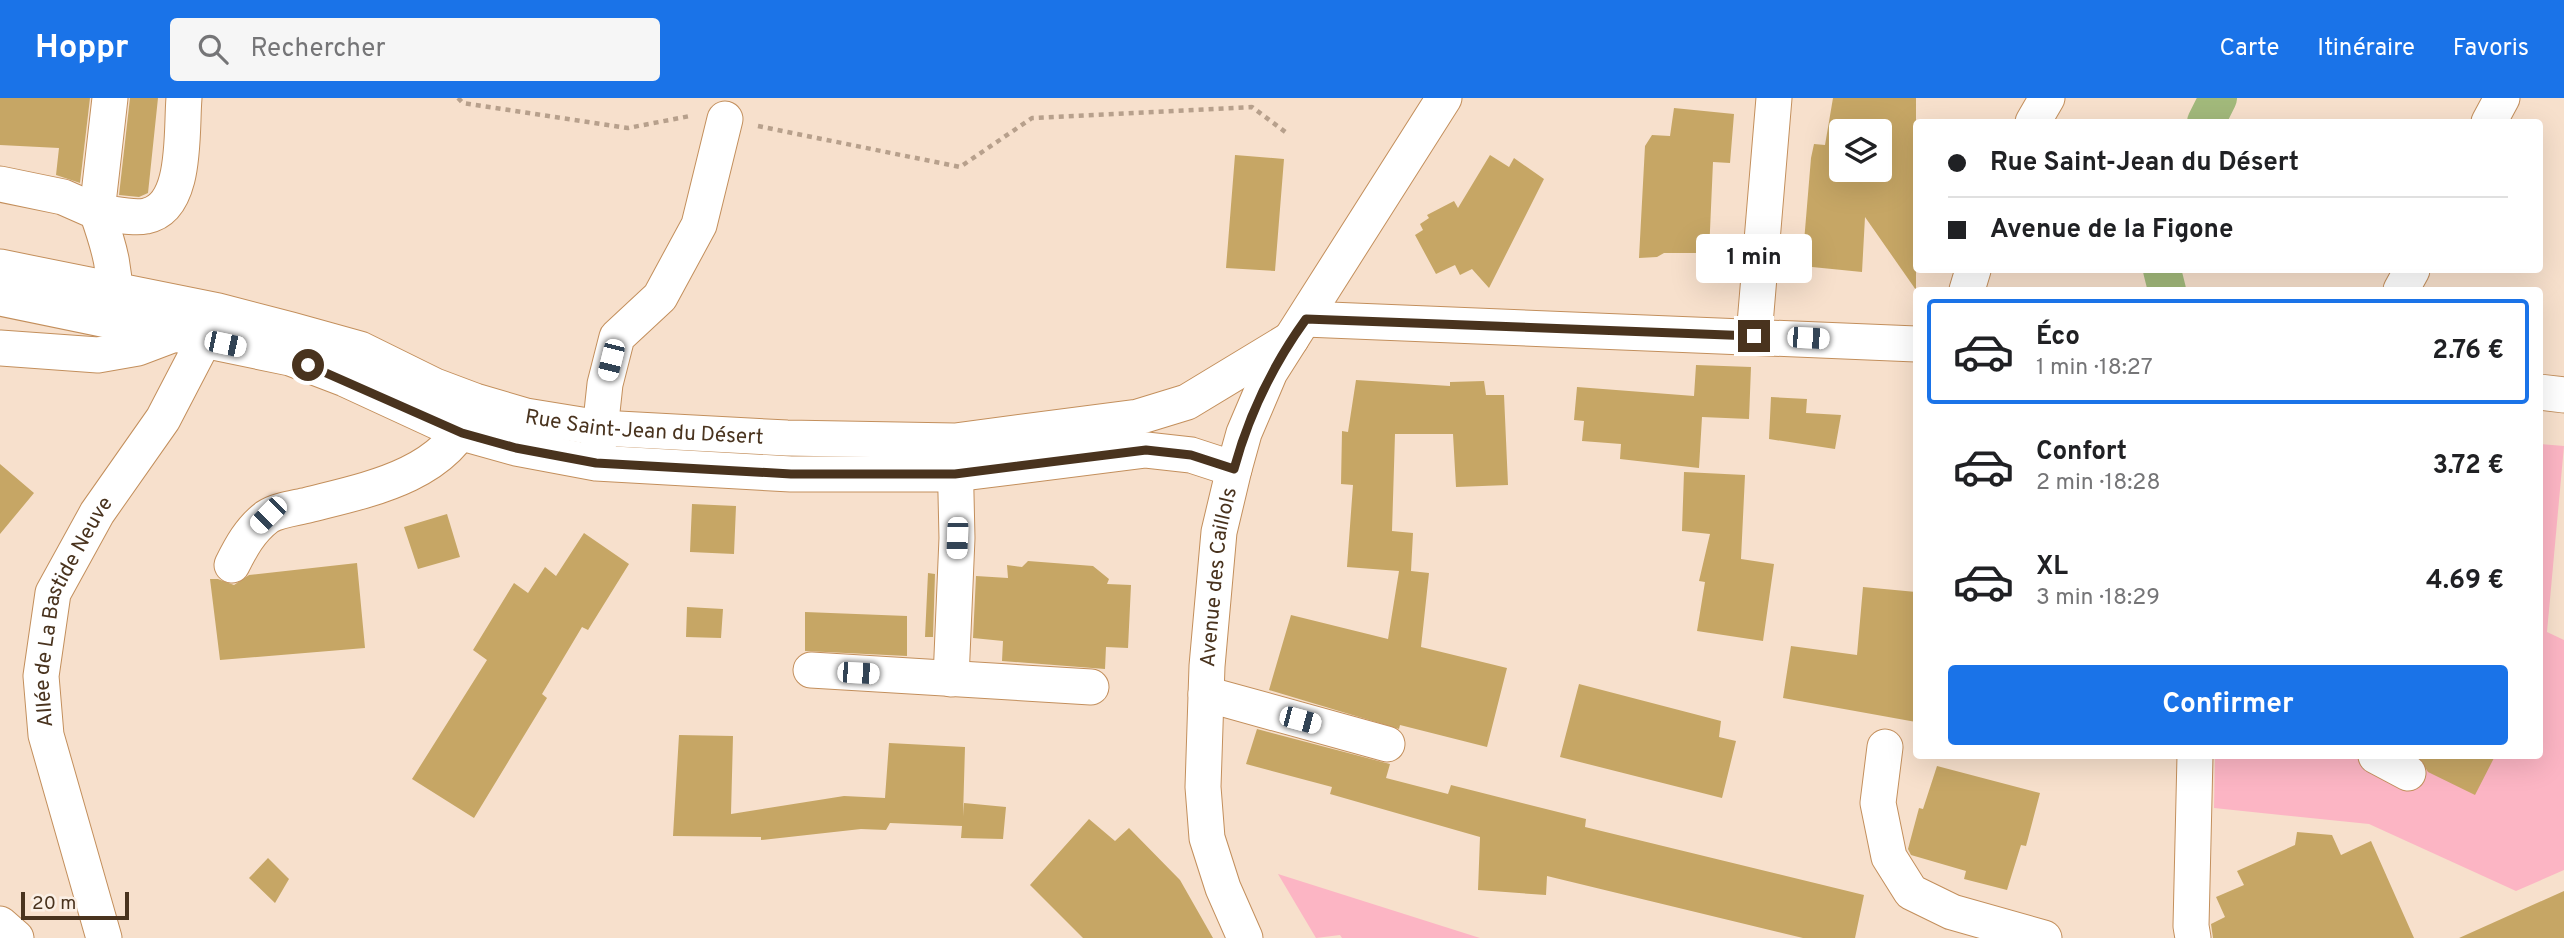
<!DOCTYPE html>
<html lang="fr">
<head>
<meta charset="utf-8">
<style>
	:root { --surface:#fff; --page:#f6f6f6; --text:#202124; --muted:#757577; --line:#e0e0e0; --accent:#1a73e8 }
	body { margin:0; font-family:Overpass,sans-serif; background:var(--page); color:var(--text); height:100vh; display:flex; flex-direction:column; font-size:26px; white-space:nowrap }
	* { box-sizing:border-box; margin:0 }
	p { font-size:23px; color:var(--muted) }
	.icon { flex:none; width:38px; height:38px; fill:none; stroke:currentColor; stroke-width:2; stroke-linecap:round; stroke-linejoin:round }
	.map { position:relative; flex:1; overflow:hidden }
	.panel { position:absolute; left:1913px; top:189px; width:630px; height:472px; display:flex; flex-direction:column; background:var(--surface); border-radius:7px; box-shadow:0 7px 28px #0002 }
	.panel>* { flex:none }
	.top-card { position:absolute; left:1913px; top:21px; width:630px; height:154px; border-radius:7px; box-shadow:0 7px 28px #0002; display:grid; align-content:center; height:154px; padding:0 35px; background:var(--surface) }
	.tools { position:absolute; left:1829px; top:21px; display:grid; gap:14px }
	.tools a { display:grid; place-items:center; width:63px; height:63px; border-radius:7px; background:var(--surface); box-shadow:0 7px 28px #0002; font-size:35px }
	.scale { position:absolute; left:21px; bottom:18px; width:108px; box-sizing:border-box; padding-left:7px; border:4px solid #49331e; border-top:0; font-size:19px; line-height:24px; white-space:nowrap; color:#49331e; -webkit-text-stroke:5px #fbf0e6; paint-order:stroke }
	.end { position:absolute; width:32px; height:32px; margin:-16px; border:9px solid #49331e; background:#fff; box-shadow:0 0 0 4px #fff }
	.from { border-radius:50% }
	.bubble { position:absolute; height:49px; border-radius:7px; background:var(--surface); box-shadow:0 7px 28px #0002; font-size:23px; font-weight:700; line-height:49px; text-align:center }
	.car { position:absolute; width:21px; height:42px; margin:-21px -10px; border-radius:9px; box-shadow:0 0 5px 2px #0007; background:linear-gradient(#fff 24%,#345 0 40%,#fff 0 76%,#345 0 86%,#fff 0) }
	.top-card b { display:flex; align-items:center; gap:24px; height:66px; font-size:26px }
	.top-card b+b { border-top:2px solid var(--line) }
	.top-card i { width:18px; height:18px; background:var(--text) }
	ul { padding:12px 0 0; list-style:none }
	li { display:flex; align-items:center; gap:21px; height:105px; margin:0 14px 10px; padding:0 21px; border:4px solid transparent; border-radius:7px }
	li div { flex:1 }
	li b { display:block; font-size:26px }
	li em { font-style:normal; font-weight:700 }
	li.on { border-color:var(--accent) }
	li>.icon { width:63px; height:63px; stroke-width:1.5 }
	.action { display:flex; gap:14px; margin-top:auto; padding:14px 35px }
	.action a { flex:1; height:80px; border-radius:7px; background:var(--accent); color:#fff; font-size:28px; font-weight:700; line-height:80px; text-align:center }
	header { display:flex; align-items:center; gap:42px; box-sizing:border-box; height:98px; padding:0 35px; background:var(--accent); color:#fff }
	header strong { font-size:33px }
	nav { display:flex; gap:38px; margin-inline-start:auto; font-size:24px }
	.search { width:490px; height:63px; background:var(--page); display:flex; align-items:center; gap:18px; box-sizing:border-box; padding:0 24px; border-radius:7px; color:var(--muted); font-size:26px }
	.map>svg:first-child { display:block }
	.green { fill:#fcb5c4 }
	.lines { fill:none; stroke-linecap:round; stroke-linejoin:round }
	.canal { stroke:#a2b97b; stroke-width:38 }
	.building { fill:#c6a665; fill-rule:evenodd }
	.minor-casing { stroke:#c38f5c; stroke-width:37 }
	.path { stroke:#b7a08c; stroke-width:4.5; stroke-dasharray:5 5; stroke-linecap:butt }
	.minor { stroke:#fff; stroke-width:35 }
	.route { stroke:#49331e; stroke-width:9 }
	.labels { text-anchor:middle; stroke-width:5; stroke-linejoin:round; paint-order:stroke }
	.street-label { font-size:21px; fill:#49331e; stroke:#fbf0e6 }
</style>
</head>
<body>
<header>
<strong>Hoppr</strong>
<div class="search"><svg class="icon" aria-label="search" viewBox="0 0 24 24"><circle cx="10" cy="10" r="6"/><path d="M15 15l6 6"/></svg>Rechercher</div>
<nav><a>Carte</a><a>Itinéraire</a><a>Favoris</a></nav>
</header>
<div class="map">
<svg width="2564" height="840" viewBox="0 0 2564 840">
	<rect width="100%" height="100%" fill="#f7e0cc"/>
	<path class="green" d="M 2539,346 L 2564,348 L 2547,534 L 2564,542 L 2564,772 L 2516,793 L 2369,726 L 2214,710 L 2215,658 L 2539,658 Z
		M 1278,776 L 1480,840 L 1342,840 L 1340,837 L 1316,840 Z"/>
	<g class="lines">
		<path class="canal" d="M 2206,24 L 2218,0
			M 2162,172 L 2167,192"/>
	</g>
	<path class="building" d="M 0,0 L 90,0 L 80,85 L 56,77 L 59,50 L 0,47 Z
		M 130,0 L 158,0 L 148,95 L 139,99 L 119,97 Z
		M 1833,0 L 1916,0 L 1916,192 L 1865,119 L 1862,174 L 1802,168 L 1811,60 L 1814,46 L 1825,47 ZM 1841,33 L 1880,33 L 1880,72 L 1841,72 Z
		M 1674,10 L 1734,16 L 1730,65 L 1713,64 L 1709,155 L 1664,155 L 1657,159 L 1639,160 L 1645,48 L 1652,37 L 1670,38 Z
		M 1235,57 L 1284,61 L 1275,173 L 1226,170 Z
		M 1490,57 L 1509,69 L 1514,60 L 1544,81 L 1489,190 L 1472,171 L 1460,177 L 1455,167 L 1436,176 L 1415,137 L 1423,132 L 1420,126 L 1429,120 L 1427,117 L 1454,103 L 1458,110 Z
		M 1696,267 L 1751,269 L 1749,321 L 1702,319 L 1699,370 L 1620,361 L 1621,346 L 1582,343 L 1584,323 L 1574,322 L 1577,289 L 1694,298 Z
		M 1356,282 L 1450,288 L 1450,284 L 1484,283 L 1486,297 L 1504,297 L 1508,387 L 1456,389 L 1453,336 L 1395,336 L 1392,433 L 1413,435 L 1411,473 L 1429,475 L 1421,549 L 1507,570 L 1487,649 L 1400,627 L 1399,631 L 1269,592 L 1291,517 L 1388,541 L 1399,473 L 1347,469 L 1353,387 L 1341,386 L 1342,333 L 1348,334 Z
		M 1771,299 L 1807,301 L 1806,315 L 1841,317 L 1835,351 L 1769,341 Z
		M 0,366 L 34,395 L 0,436 Z
		M 1684,374 L 1745,377 L 1741,461 L 1774,466 L 1763,543 L 1697,533 L 1705,484 L 1699,483 L 1710,436 L 1682,433 Z
		M 692,406 L 736,408 L 734,456 L 690,454 Z
		M 447,416 L 460,459 L 418,471 L 404,429 Z
		M 584,435 L 629,466 L 588,532 L 582,529 L 542,596 L 547,600 L 474,720 L 412,681 L 487,562 L 473,552 L 514,485 L 528,495 L 545,469 L 556,478 Z
		M 1028,463 L 1093,468 L 1109,481 L 1107,486 L 1131,487 L 1128,550 L 1106,549 L 1105,571 L 1002,563 L 1003,543 L 973,540 L 976,478 L 1008,480 L 1007,467 L 1022,469 Z
		M 357,465 L 365,550 L 220,562 L 210,481 L 218,481 L 234,487 L 249,477 Z
		M 928,475 L 935,476 L 933,539 L 925,539 Z
		M 1863,489 L 1916,494 L 1916,624 L 1783,600 L 1791,548 L 1857,557 Z
		M 687,509 L 723,511 L 721,540 L 686,539 Z
		M 805,514 L 907,518 L 907,558 L 805,553 Z
		M 1579,586 L 1721,623 L 1719,639 L 1736,643 L 1722,700 L 1560,659 Z
		M 1257,631 L 1390,666 L 1386,680 L 1448,696 L 1451,687 L 1586,721 L 1585,729 L 1864,797 L 1855,840 L 1803,840 L 1547,778 L 1546,797 L 1478,792 L 1480,739 L 1330,696 L 1332,689 L 1246,666 Z
		M 679,637 L 733,638 L 731,716 L 844,698 L 885,700 L 889,645 L 965,649 L 963,718 L 964,705 L 1006,709 L 1003,741 L 961,740 L 962,728 L 890,725 L 886,732 L 861,731 L 761,742 L 761,739 L 673,738 Z
		M 2418,658 L 2495,658 L 2475,697 L 2428,674 Z
		M 1937,668 L 2040,695 L 2026,748 L 2021,747 L 2007,792 L 1964,781 L 1966,773 L 1911,757 L 1908,751 L 1919,710 L 1923,711 Z
		M 1089,721 L 1115,743 L 1129,730 L 1180,782 L 1213,840 L 1083,840 L 1030,787 Z
		M 2297,734 L 2332,737 L 2341,757 L 2371,743 L 2414,840 L 2213,840 L 2211,826 L 2225,819 L 2216,799 L 2244,787 L 2237,773 L 2295,747 Z
		M 268,760 L 289,781 L 275,805 L 249,780 Z
		M 2564,793 L 2564,840 L 2459,840 Z"/>
	<g class="lines">
		<defs>
			<g id="minor">
				<path d="M 110,0 L 97,114 C 111,115 132,121 146,118 C 188,110 181,33 184,0"/>
				<path d="M 2033,24 L 2047,0"/>
				<path d="M 2489,24 L 2502,0"/>
				<path d="M 0,86 L 63,99 L 97,114 C 109,148 118,177 113,213"/>
				<path id="s1" d="M 0,169 L 218,213 L 291,232 L 360,251 L 435,288 L 475,303 L 526,318 L 600,330 L 787,340 L 955,343 L 1138,319 L 1187,304 L 1291,241"/>
				<path d="M 1967,192 L 1973,172"/>
				<path d="M 2401,192 L 2412,172"/>
				<path d="M 0,200 L 290,260 L 345,281 L 462,335 L 516,350 L 596,365 L 791,376 L 955,376 L 1146,352 L 1191,357 L 1234,371"/>
				<path d="M 1305,221 L 1916,246"/>
				<path d="M 1754,238 L 1774,0"/>
				<path d="M 0,250 L 98,257 L 138,250 L 175,236"/>
				<path d="M 2539,294 L 2564,297"/>
				<path d="M 598,351 L 605,286 L 617,239 L 660,199 L 699,127 L 725,21"/>
				<path d="M 232,467 C 241,449 250,432 267,419 C 277,412 296,410 308,407 C 367,392 444,378 470,316"/>
				<path d="M 811,572 L 1091,589"/>
				<path d="M 951,581 L 957,440 L 955,353"/>
				<path d="M 1206,596 L 1387,646"/>
				<path d="M 1885,649 L 1878,705 L 1889,759 L 1911,794 L 1952,814 L 2044,840"/>
				<path d="M 2376,658 L 2408,675"/>
				<path d="M 0,826 L 16,840"/>
				<path id="s2" d="M 104,840 L 46,637 L 41,578 L 53,495 L 97,415 L 163,321 L 214,223"/>
				<path id="s3" d="M 1245,840 L 1223,790 L 1207,740 L 1203,689 L 1207,568 L 1219,434 L 1234,371 L 1244,335 L 1270,274 L 1444,0"/>
				<path d="M 2193,840 L 2191,828 L 2195,658"/>
			</g>
		</defs>
		<use href="#minor" class="minor-casing"/>
		<path class="path" d="M 458,0 L 463,5 L 628,30 L 690,18
			M 758,28 L 960,69 L 1032,20 L 1252,9 L 1288,36"/>
		<use href="#minor" class="minor"/>
	</g>
	<g class="lines">
		<path class="route" d="M 308,267 L 462,335 L 516,350 L 596,365 L 791,376 L 955,376 L 1146,352 L 1191,357 L 1234,371 C 1249,316 1272,268 1306,221 L 1754,238"/>
	</g>
	<g class="labels">
		<g class="street-label">
			<text dy="7" stroke="none"><textPath href="#s1" startOffset="668">Rue Saint-Jean du Désert</textPath></text>
			<text dy="7" stroke="none"><textPath href="#s3" startOffset="369">Avenue des Caillols</textPath></text>
			<text dy="7" stroke="none"><textPath href="#s2" startOffset="341">Allée de La Bastide Neuve</textPath></text>
		</g>
	</g>
</svg>
<div class="tools">
<a><svg class="icon" aria-label="layers" viewBox="0 0 24 24"><path d="M12 4l9 5-9 5-9-5zM3 14l9 5 9-5"/></svg></a>
</div>
<div class="scale">20 m</div>
<i class="end from" style="left:308px;top:267px"></i>
<i class="end" style="left:1754px;top:238px"></i>
<div class="bubble" style="left:1696px;top:136px;width:116px">1 min</div>
<i class="car" style="left:1808px;top:240px;rotate:93deg"></i>
<i class="car" style="left:225px;top:246px;rotate:102deg"></i>
<i class="car" style="left:611px;top:262px;rotate:194deg"></i>
<i class="car" style="left:268px;top:417px;rotate:225deg"></i>
<i class="car" style="left:957px;top:440px;rotate:182deg"></i>
<i class="car" style="left:858px;top:575px;rotate:93deg"></i>
<i class="car" style="left:1300px;top:622px;rotate:105deg"></i>
<div class="top-card">
<b><i class="from"></i>Rue Saint-Jean du Désert</b>
<b><i></i>Avenue de la Figone</b>
</div>
<section class="panel">
<ul>
<li class="on"><svg class="icon" aria-label="car" viewBox="0 0 24 24"><path d="M5 17H2v-5l4-1 3-4h7l3 4 3 1v5h-3M9 17h6M6 11h13"/><circle cx="7" cy="17" r="2"/><circle cx="17" cy="17" r="2"/></svg><div><b>Éco</b><p>1 min · 18:27</p></div><em>2.76 €</em></li>
<li><svg class="icon" aria-label="car" viewBox="0 0 24 24"><path d="M5 17H2v-5l4-1 3-4h7l3 4 3 1v5h-3M9 17h6M6 11h13"/><circle cx="7" cy="17" r="2"/><circle cx="17" cy="17" r="2"/></svg><div><b>Confort</b><p>2 min · 18:28</p></div><em>3.72 €</em></li>
<li><svg class="icon" aria-label="car" viewBox="0 0 24 24"><path d="M5 17H2v-5l4-1 3-4h7l3 4 3 1v5h-3M9 17h6M6 11h13"/><circle cx="7" cy="17" r="2"/><circle cx="17" cy="17" r="2"/></svg><div><b>XL</b><p>3 min · 18:29</p></div><em>4.69 €</em></li>
</ul>
<div class="action"><a>Confirmer</a></div>
</section>
</div>
</body>
</html>
